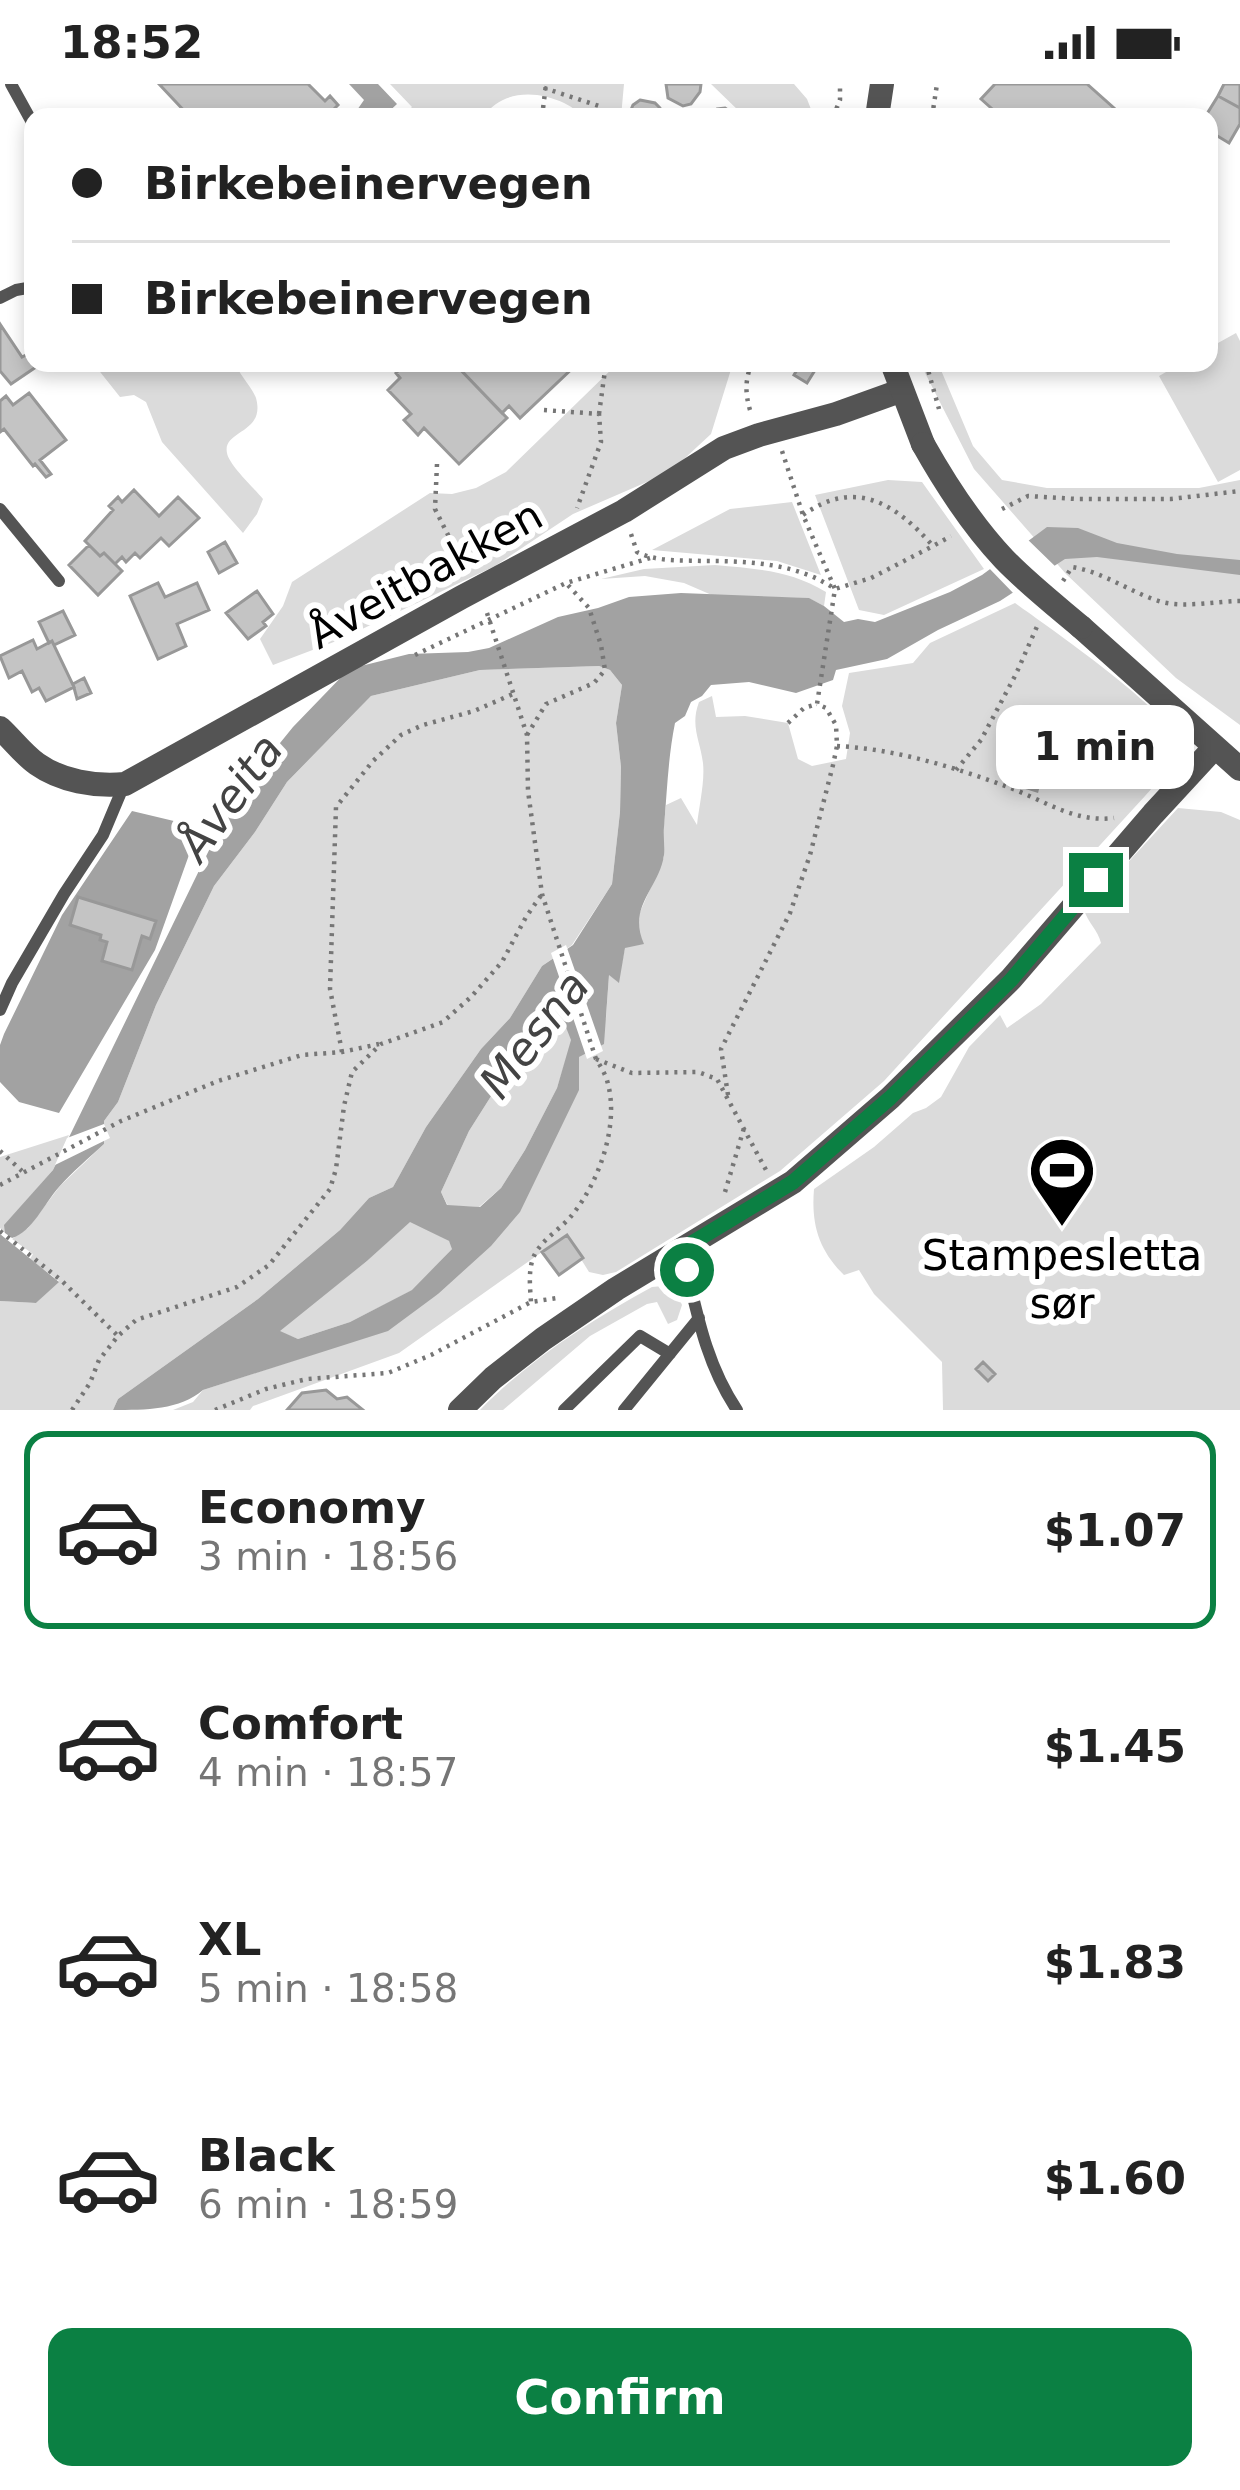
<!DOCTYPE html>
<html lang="en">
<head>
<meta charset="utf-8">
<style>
	:root { --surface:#fff; --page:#f2f2f2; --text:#222; --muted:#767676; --line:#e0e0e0; --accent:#0b8043 }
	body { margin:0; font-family:"DejaVu Sans",sans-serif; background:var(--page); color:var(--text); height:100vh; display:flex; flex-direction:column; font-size:45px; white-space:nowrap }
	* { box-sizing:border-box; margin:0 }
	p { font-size:39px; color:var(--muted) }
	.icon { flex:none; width:66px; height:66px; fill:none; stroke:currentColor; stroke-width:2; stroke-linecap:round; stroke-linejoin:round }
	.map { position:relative; height:1326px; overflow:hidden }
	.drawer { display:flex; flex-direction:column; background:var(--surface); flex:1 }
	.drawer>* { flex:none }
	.banner { position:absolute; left:24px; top:24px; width:1194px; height:264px; border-radius:24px; box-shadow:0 6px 18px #0003; display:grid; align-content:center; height:264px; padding:0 48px; background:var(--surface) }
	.end { position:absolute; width:54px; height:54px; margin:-27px; border:15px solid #0b8043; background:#fff; box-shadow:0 0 0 6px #fff }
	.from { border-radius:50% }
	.bubble { position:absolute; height:84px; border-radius:24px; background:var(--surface); box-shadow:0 6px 18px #0003; font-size:39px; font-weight:700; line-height:84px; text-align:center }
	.banner b { display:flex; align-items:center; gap:42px; height:114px; font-size:45px }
	.banner b+b { border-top:3px solid var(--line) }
	.banner i { width:30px; height:30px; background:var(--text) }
	ul { padding:21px 0 0; list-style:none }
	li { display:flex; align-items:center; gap:36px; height:198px; margin:0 24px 18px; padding:0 24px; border:6px solid transparent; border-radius:24px }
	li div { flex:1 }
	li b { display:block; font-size:45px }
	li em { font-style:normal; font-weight:700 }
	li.active { border-color:var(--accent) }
	li>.icon { width:108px; height:108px; stroke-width:1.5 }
	.cta { display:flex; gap:24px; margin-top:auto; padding:24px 48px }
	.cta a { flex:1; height:138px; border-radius:24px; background:var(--accent); color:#fff; font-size:48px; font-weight:700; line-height:138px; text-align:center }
	.status { display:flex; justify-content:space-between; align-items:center; height:84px; padding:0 60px; background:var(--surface); direction:ltr }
	.status svg { height:33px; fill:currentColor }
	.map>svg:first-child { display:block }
	.green { fill:#dbdbdb }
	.water { fill:#a2a2a2; fill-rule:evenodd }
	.pier { fill:#fff }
	.building { fill:#c4c4c4; stroke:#989898; stroke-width:3 }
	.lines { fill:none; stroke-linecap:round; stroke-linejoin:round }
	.path { stroke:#767676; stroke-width:4.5; stroke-dasharray:3 6; stroke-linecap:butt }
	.service { stroke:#545454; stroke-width:12 }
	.minor { stroke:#545454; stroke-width:24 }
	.tertiary { stroke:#545454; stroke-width:24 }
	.tertiary-bridge { stroke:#545454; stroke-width:24 }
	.route { stroke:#0b8043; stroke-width:15 }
	.labels { text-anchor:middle; stroke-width:12; stroke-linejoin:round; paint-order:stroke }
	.street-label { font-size:42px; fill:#000; stroke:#fff }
	.poi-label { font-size:42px; fill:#000; stroke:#fff }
	.water-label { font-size:45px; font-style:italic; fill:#434343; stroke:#fff }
</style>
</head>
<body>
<div class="status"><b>18:52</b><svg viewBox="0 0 49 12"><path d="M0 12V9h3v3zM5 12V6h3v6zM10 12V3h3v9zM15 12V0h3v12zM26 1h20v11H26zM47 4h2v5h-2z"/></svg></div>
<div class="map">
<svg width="1240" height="1326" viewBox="0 0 1240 1326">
	<rect width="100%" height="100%" fill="#fff"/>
	<path class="green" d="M 390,0 L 624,0 L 621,33 C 612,33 600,35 591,33 C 580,31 573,23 564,19 C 536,6 502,6 483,33 L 402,33 L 412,23 Z
		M 711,0 L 794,0 L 807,15 L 814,33 L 742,33 L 741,29 Z
		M 1236,249 L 1240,257 L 1240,386 L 1218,398 L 1159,292 L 1182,279 L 1209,279 L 1209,264 Z
		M 93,279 L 236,281 C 241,293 252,303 256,314 C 266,350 222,346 227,369 C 229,381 254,404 263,415 L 257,430 L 243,449 L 162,358 L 146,318 L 134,311 L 120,313 Z
		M 618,279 L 733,279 L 711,350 L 670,388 L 573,430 L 495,482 L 339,556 L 273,581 L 260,555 L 283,522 L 292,498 L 430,409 L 452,410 L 476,404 L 506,388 Z
		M 920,279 L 938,279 L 973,362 L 1002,396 L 1047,404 L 1199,404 L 1240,396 L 1240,641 L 1176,594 L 1066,490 L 974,385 Z
		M 888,396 L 922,398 L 984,485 L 884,531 L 859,526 L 815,411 Z
		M 792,418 L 821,491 L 777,477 L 652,466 L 730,425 Z
		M 715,481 C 757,485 790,486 826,508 L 824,522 L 808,514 L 714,512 L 684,499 L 645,492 L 601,495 L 644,485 Z
		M 1015,519 C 1044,540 1172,628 1176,657 C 1179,679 1158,697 1145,712 L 884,997 L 780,1087 L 616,1188 L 603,1191 L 589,1188 L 566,1151 L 399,1269 L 253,1322 L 250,1326 L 173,1326 L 193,1318 L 203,1306 L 320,1268 L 438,1210 L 578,980 L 579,973 L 606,934 L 609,890 L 618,898 L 625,864 L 639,848 L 637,835 L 664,773 L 663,749 L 666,721 L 681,714 L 697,741 C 699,722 705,698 703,679 C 700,656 690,642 699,618 L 712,612 L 716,633 L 745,632 L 788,639 L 798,675 L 812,682 L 846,675 L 850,649 L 842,622 L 849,589 L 913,579 L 930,559 Z
		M 599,582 L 610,586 L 622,601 L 616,639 L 621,683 L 620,728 L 612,800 L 572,861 L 542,882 L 510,934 L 481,965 L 426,1043 L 393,1103 L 369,1114 L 340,1146 L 258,1215 L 118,1315 L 113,1326 L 0,1326 L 0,1217 L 36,1219 L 59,1197 L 30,1175 L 33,1170 L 12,1155 L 28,1144 L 60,1102 L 104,1060 L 104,1037 L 118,1018 L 156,921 L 214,802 L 255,748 L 287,698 L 371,612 L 480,586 Z
		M 1178,724 L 1221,728 L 1240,736 L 1240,1326 L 943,1326 L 942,1278 L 874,1210 L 859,1186 L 844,1191 C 819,1166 811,1141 814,1105 L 874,1063 L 913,1029 L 926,1024 L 941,1013 L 969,963 L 1000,931 L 1007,944 L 1041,920 L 1101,859 C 1098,846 1088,839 1084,826 Z
		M 557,917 L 572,956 L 557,1004 L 525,1066 L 501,1104 L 479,1123 L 448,1122 L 441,1108 L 469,1047 L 528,954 Z
		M 69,1051 L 53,1086 L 5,1141 L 5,1149 L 0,1144 L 0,1073 Z
		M 410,1137 L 449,1157 L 453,1164 L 413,1206 L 350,1238 L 298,1255 L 278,1247 L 367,1177 Z
		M 663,1202 L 677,1209 L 682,1221 L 677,1236 L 668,1240 L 657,1218 L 647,1220 L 590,1252 L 503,1326 L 480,1326 C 530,1275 590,1237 652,1203 Z"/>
	<path class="water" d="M 349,0 L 378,0 L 397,20 L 383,33 L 358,33 L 355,29 L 364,16 Z
		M 1047,443 L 1078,444 L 1117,459 L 1177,470 L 1240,476 L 1240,491 L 1097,473 L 1065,475 L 1000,517 L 938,546 L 887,575 L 836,586 L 833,596 L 796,609 L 749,598 L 711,601 L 702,612 L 691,618 L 685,632 L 675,639 C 668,674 667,708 664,743 C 663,752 665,762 664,771 C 659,805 627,822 644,860 L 625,864 L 619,899 L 609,891 L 604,960 L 579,973 L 579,1006 L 520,1128 L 491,1162 L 438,1210 L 388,1247 L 203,1306 C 180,1326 146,1326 113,1326 L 118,1315 L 258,1215 L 340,1146 L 369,1114 L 393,1103 L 426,1043 L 481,965 L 510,934 L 542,882 L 573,861 L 612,800 L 620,728 L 621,683 L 616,639 L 622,601 L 610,586 L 599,582 L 480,586 L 371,612 L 287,698 L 255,748 L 214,802 L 156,921 L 118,1018 L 104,1037 L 104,1060 C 89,1074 72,1088 59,1103 C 44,1120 32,1148 12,1154 L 5,1149 L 4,1141 L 53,1086 L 233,717 L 293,643 L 349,585 L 409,570 L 468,568 L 489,564 L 558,533 L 598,524 L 629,513 L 681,509 L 809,514 L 824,522 L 844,538 L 858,535 L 875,538 L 950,508 L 982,491 ZM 556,918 L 571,956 L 557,1004 L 525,1066 L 501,1104 L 480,1123 L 447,1121 L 441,1108 L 469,1047 L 528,954 ZM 410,1138 L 449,1157 L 452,1165 L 412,1206 L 350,1238 L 298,1255 L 280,1247 L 367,1177 Z
		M 132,727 L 199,743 L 155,866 L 59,1029 L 19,1018 L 0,998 L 0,961 L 4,950 L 62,831 Z
		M 0,1150 L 59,1198 L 36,1219 L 0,1217 Z"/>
	<path class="pier" d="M 1023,451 L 1059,486 L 1017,513 L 986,481 Z
		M 566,861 L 603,967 L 587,975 L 551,869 Z
		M 104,1040 L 110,1054 L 55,1081 L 67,1054 Z"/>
	<path class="building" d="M 159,0 L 308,0 L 325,17 L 330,12 L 338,21 L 333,26 L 339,33 L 190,33 Z
		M 666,0 L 701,0 L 700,8 L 691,20 L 683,22 L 668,14 Z
		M 995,0 L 1087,0 L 1124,33 L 997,33 L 999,31 L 981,15 Z
		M 1224,0 L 1240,0 L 1240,24 L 1218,12 Z
		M 1218,12 L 1240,24 L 1240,40 L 1229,59 L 1209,47 L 1209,33 L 1205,33 Z
		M 640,16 L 655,19 L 660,24 L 663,33 L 628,33 L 633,21 Z
		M 725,24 L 738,33 L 707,33 L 717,25 Z
		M 0,240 L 22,273 L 28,270 L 36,283 L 11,300 L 0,287 Z
		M 406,279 L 454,279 L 507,334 L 459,380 L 424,344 L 418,351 L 404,336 L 411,330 L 388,306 L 400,294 L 396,289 Z
		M 454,279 L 578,279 L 520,334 L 509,322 L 502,329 Z
		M 801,279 L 811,279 L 817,283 L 807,299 L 794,291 Z
		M 29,309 L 66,356 L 40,376 L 51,390 L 46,393 L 35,380 L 33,382 L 4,345 L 0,348 L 0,317 L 6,312 L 13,321 Z
		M 134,406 L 159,432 L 178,413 L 199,434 L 169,462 L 161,454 L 140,474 L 135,469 L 126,478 L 122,473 L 115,480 L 104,469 L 100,472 L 85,457 L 113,426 L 109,422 L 118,413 L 122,418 Z
		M 225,458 L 237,479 L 219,489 L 208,468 Z
		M 89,461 L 100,472 L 104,469 L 122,487 L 98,511 L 69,481 Z
		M 158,499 L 165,513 L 197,499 L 209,526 L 177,540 L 186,562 L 158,575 L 130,512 Z
		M 257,507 L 273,530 L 263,538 L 266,542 L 248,555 L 226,529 Z
		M 63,527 L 75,551 L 54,561 L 52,557 L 49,559 L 39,538 Z
		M 33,556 L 37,565 L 52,557 L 74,603 L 46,617 L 39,604 L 32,608 L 22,587 L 9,594 L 0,572 Z
		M 84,594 L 91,609 L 77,615 L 73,600 Z
		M 1022,690 L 1040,695 L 1037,707 L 1018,701 Z
		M 78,813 L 156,837 L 150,855 L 142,852 L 132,886 L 102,877 L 107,858 L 100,856 L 101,851 L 70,841 Z
		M 567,1151 L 583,1174 L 559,1191 L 542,1168 Z
		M 983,1278 L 995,1290 L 988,1297 L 976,1285 Z
		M 326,1306 L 337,1315 L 347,1313 L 363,1326 L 287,1326 L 302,1309 Z"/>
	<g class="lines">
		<path class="path" d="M 544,4 L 599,22 L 601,33
			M 542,33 L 546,0
			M 833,33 L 840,16 L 840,0
			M 932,33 L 937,0
			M 926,279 L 939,325
			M 544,326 L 599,330 L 601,358 L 577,424
			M 750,326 C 745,309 745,295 752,279
			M 599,330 L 606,279
			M 782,367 L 803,431 L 835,505 L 817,620
			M 437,380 L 435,425 L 463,481
			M 1002,425 L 1028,412 L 1076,415 L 1171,415 L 1240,407
			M 803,431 C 855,394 895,419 933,462 L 951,452
			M 631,450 L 637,468 C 657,478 681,476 704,477 C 748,477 797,479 835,505 L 871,494 L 933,462
			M 1063,497 L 1072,483 C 1104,488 1131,509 1162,518 C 1185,524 1216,517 1240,517
			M 487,529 L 527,651 L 528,707 L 542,810 L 596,975 C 601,983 606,991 608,1000 C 619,1042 599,1098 572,1131 C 562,1144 541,1156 534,1172 C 528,1185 530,1203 531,1218
			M 415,571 L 566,499 L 650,474
			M 788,639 L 804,624 L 817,620
			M 527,651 L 546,620 L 594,599 L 605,586 L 601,561 L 589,524 L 566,499
			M 837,662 C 895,665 954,683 1008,703 C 1043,716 1075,739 1114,734
			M 956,686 L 981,656 L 1016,590 L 1039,538
			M 342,968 L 330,905 L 336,723 L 373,677 L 401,651 L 423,641 L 474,627 L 513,610
			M 596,975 L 632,989 L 698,988 L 717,995 L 766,1086
			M 728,1011 L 721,965 L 790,829 L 810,771 L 833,681 L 837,662 L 836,641 L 826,624 L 817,620
			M 0,1067 L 22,1087
			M 0,1101 L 121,1037 L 218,997 L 302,971 L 342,968 L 379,960
			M 725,1108 L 744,1044
			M 0,1147 L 62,1197 L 118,1252
			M 72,1326 L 90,1299 L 99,1276 L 118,1252 L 136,1236 L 237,1203 L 269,1181 L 330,1105 L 336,1085 L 344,1022 L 352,988 L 381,960 L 443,938 L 471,913 L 502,878 L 526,833 L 542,810
			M 215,1326 L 266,1305 L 307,1295 L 388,1289 L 431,1271 L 531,1218 L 557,1214"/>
		<path class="service" d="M 11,0 L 33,40
			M 0,214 L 16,206 L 33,203
			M 0,425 L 59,497
			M 0,926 L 12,899 L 64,810 L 103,751 L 124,701
			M 682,1166 C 696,1223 704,1277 737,1326
			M 564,1326 L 640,1252 L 670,1270
			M 624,1326 L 699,1234"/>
		<path class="minor" d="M 0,644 C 12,655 23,670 37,680 C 61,697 95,703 125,700 L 462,513 L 624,427 L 724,364 L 759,351 L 836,330 L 900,307
			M 460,1326 L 493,1294 L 543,1255 L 616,1205 L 793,1098 L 890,1014 L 1011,895 L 1153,730 L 1214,664"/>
		<path class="tertiary" d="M 877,33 L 882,0
			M 892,279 L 923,360
			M 1081,543 L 1240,685"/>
		<path class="tertiary-bridge" d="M 923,360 C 946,401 971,440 1004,475 C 1027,499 1055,521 1081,543"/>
	</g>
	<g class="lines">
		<path class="route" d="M 687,1186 L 682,1165 L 793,1098 L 890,1014 L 1011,896 L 1096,796"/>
	</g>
	<defs>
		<symbol id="stadium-pin" viewBox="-11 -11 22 30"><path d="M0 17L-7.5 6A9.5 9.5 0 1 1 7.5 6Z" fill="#000" stroke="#fff"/><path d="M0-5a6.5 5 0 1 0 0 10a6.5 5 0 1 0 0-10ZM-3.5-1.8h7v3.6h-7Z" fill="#fff"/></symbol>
	</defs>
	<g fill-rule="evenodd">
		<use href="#stadium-pin" x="1024" y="1048" width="76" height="104"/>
	</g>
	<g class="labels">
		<g class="street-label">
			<text transform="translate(425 490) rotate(-29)" y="15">Åveitbakken</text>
		</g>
		<g class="poi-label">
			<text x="1062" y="1186">Stampesletta<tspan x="1062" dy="48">sør</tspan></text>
		</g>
		<g class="water-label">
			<text transform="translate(230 713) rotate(-54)" y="16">Åveita</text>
			<text transform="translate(534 950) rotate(-52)" y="16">Mesna</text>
		</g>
	</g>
</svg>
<i class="end from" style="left:687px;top:1186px"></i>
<i class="end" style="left:1096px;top:796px"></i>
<div class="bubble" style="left:996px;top:621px;width:198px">1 min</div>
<div class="banner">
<b><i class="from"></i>Birkebeinervegen</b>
<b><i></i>Birkebeinervegen</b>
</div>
</div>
<section class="drawer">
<ul>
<li class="active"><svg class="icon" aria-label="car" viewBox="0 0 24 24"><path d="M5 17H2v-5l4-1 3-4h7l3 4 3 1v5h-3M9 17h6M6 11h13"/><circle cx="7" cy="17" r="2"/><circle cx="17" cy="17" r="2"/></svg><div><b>Economy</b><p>3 min · 18:56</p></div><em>$1.07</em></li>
<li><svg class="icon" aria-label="car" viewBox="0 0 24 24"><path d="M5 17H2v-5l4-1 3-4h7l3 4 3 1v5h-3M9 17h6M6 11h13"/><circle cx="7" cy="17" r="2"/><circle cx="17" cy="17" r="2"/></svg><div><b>Comfort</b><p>4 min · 18:57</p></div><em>$1.45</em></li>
<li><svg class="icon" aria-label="car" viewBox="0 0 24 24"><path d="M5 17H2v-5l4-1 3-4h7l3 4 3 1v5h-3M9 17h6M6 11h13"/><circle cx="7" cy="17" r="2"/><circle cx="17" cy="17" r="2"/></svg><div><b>XL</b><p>5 min · 18:58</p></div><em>$1.83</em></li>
<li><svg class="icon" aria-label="car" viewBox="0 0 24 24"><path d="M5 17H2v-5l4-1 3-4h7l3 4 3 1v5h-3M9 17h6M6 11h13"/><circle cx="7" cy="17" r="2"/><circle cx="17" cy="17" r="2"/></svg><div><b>Black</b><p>6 min · 18:59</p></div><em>$1.60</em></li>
</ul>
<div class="cta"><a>Confirm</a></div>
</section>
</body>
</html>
